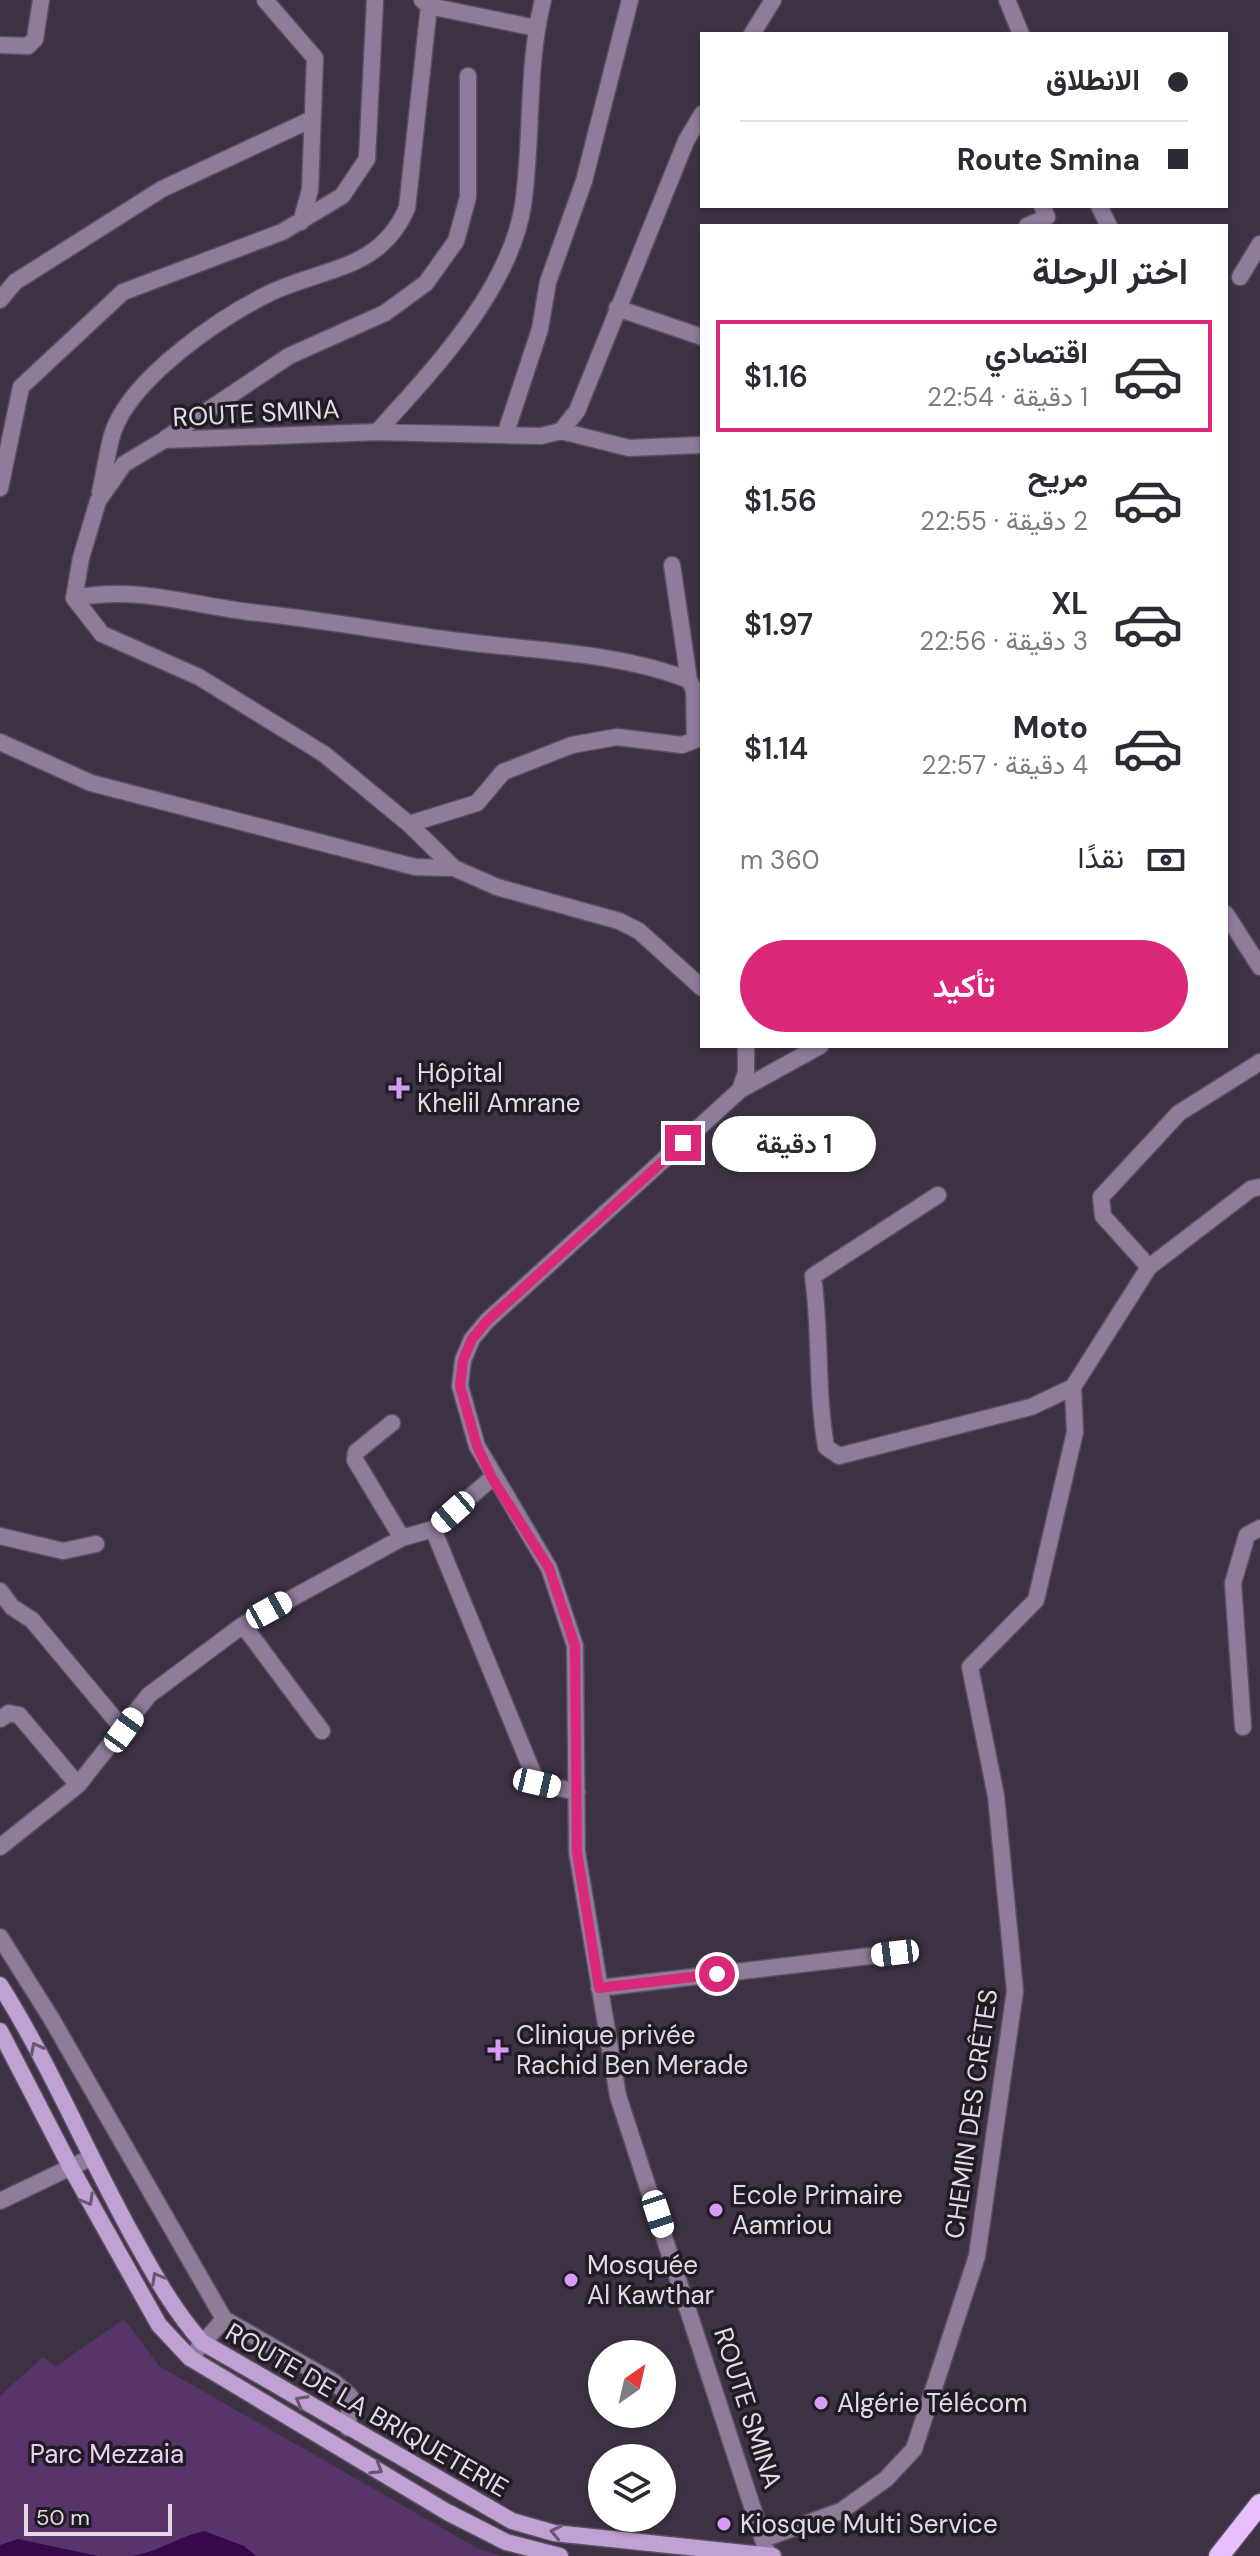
<!DOCTYPE html>
<html lang="ar">
<head>
<meta charset="utf-8">
<style>
	:root { --surface:#fff; --page:#f2f2f3; --text:#2b2b33; --muted:#7c7c81; --line:#e1e1e2; --accent:#db2777 }
	body { margin:0; font-family:"DM Sans",Vazirmatn,sans-serif; background:var(--page); color:var(--text); direction:rtl; height:100vh; display:flex; flex-direction:column; font-size:30px; white-space:nowrap }
	* { box-sizing:border-box; margin:0 }
	p { font-size:26px; color:var(--muted) }
	.icon { flex:none; width:44px; height:44px; fill:none; stroke:currentColor; stroke-width:2; stroke-linecap:round; stroke-linejoin:round }
	.map { position:relative; flex:1; overflow:hidden; direction:ltr }
	.drawer { position:absolute; left:700px; top:224px; width:528px; height:824px; display:flex; flex-direction:column; background:var(--surface); border-radius:0px; box-shadow:0 2px 6px #0004; direction:rtl }
	.drawer>* { flex:none }
	.top-card { position:absolute; left:700px; top:32px; width:528px; height:176px; border-radius:0px; box-shadow:0 2px 6px #0004; direction:rtl; display:grid; align-content:center; height:176px; padding:0 40px; background:var(--surface) }
	.needle { width:52px; rotate:34deg }
	.buttons { position:absolute; left:588px; top:2340px; display:grid; gap:16px }
	.buttons a { display:grid; place-items:center; width:88px; height:88px; border-radius:50%; background:var(--surface); box-shadow:0 2px 6px #0004; font-size:40px }
	.scale { position:absolute; left:24px; bottom:20px; width:148px; box-sizing:border-box; padding-left:8px; border:4px solid #e2dbe6; border-top:0; font-size:22px; line-height:28px; white-space:nowrap; color:#e2dbe6; -webkit-text-stroke:6px #211c24; paint-order:stroke }
	.end { position:absolute; width:36px; height:36px; margin:-18px; border:10px solid #db2777; background:#fff; box-shadow:0 0 0 4px #fff }
	.from { border-radius:50% }
	.bubble { position:absolute; height:56px; border-radius:28px; background:var(--surface); box-shadow:0 2px 6px #0004; font-size:26px; font-weight:600; line-height:56px; text-align:center; direction:rtl }
	.car { position:absolute; width:24px; height:48px; margin:-24px -12px; border-radius:10px; box-shadow:0 0 6px 2px #0007; background:linear-gradient(#fff 24%,#345 0 40%,#fff 0 76%,#345 0 86%,#fff 0) }
	.top-card b { display:flex; align-items:center; gap:28px; height:76px; font-size:30px }
	.top-card b+b { border-top:2px solid var(--line) }
	.top-card i { width:20px; height:20px; background:var(--text) }
	ul { padding:0; list-style:none }
	li { display:flex; align-items:center; gap:24px; height:112px; margin:0 16px 12px; padding:0 24px; border:4px solid transparent; border-radius:0px }
	li div { flex:1 }
	li b { display:block; font-size:30px }
	li em { font-style:normal; font-weight:600 }
	li.on { border-color:var(--accent) }
	li>.icon { width:72px; height:72px; stroke-width:1.5 }
	h2 { padding:0 40px; font-size:36px; line-height:96px }
	.pay { display:flex; align-items:center; gap:20px; height:88px; padding:0 40px; font-size:30px }
	.pay p { margin-inline-start:auto }
	.primary-button { display:flex; gap:16px; margin-top:auto; padding:16px 40px }
	.primary-button a { flex:1; height:92px; border-radius:48px; background:var(--accent); color:#fff; font-size:32px; font-weight:600; line-height:92px; text-align:center }
	.map>svg:first-child { display:block }
	.green { fill:#573469 }
	.water { fill:#37084a }
	.lines { fill:none; stroke-linecap:round; stroke-linejoin:round }
	.street-casing { stroke:#5b5060; stroke-width:19 }
	.secondary-casing { stroke:#5b5060; stroke-width:19 }
	.primary-casing { stroke:#5b5060; stroke-width:23 }
	.street { stroke:#8f7b9a; stroke-width:16 }
	.secondary { stroke:#c1a1d3; stroke-width:16 }
	.primary { stroke:#e7befe; stroke-width:20 }
	.oneway { stroke:#695873 }
	.route { stroke:#db2777; stroke-width:10 }
	.poi-dot { fill:#d89bf8; stroke:#211c24; stroke-width:3 }
	.labels { text-anchor:middle; stroke-width:7; stroke-linejoin:round; paint-order:stroke }
	.street-label { font-size:26px; fill:#e2dbe6; stroke:#211c24 }
	.poi-label { font-size:26px; fill:#e2dbe6; stroke:#211c24; text-anchor:start }
	.park-label { font-size:26px; fill:#e8d0f6; stroke:#211c24 }
</style>
</head>
<body>
<div class="map">
<svg width="1260" height="2556" viewBox="0 0 1260 2556">
	<rect width="100%" height="100%" fill="#3d3243"/>
	<path class="green" d="M 124,2319 L 159,2366 L 477,2548 L 501,2556 L 0,2556 L 0,2396 L 43,2357 L 55,2367 Z"/>
	<path class="water" d="M 204,2531 L 244,2546 L 256,2556 L 132,2556 C 158,2552 178,2537 204,2531 Z
		M 18,2539 L 98,2556 L 0,2556 L 0,2545 Z"/>
	<g class="lines">
		<defs>
			<path id="street" d="M 265,0 L 315,58 L 310,190 L 301,222
				M 422,0 L 429,6 L 536,28
				M 1007,0 L 1021,34
				M 752,34 L 773,0
				M 0,45 L 28,46 L 35,39 L 41,0
				M 702,114 L 686,141 L 577,411 L 561,431 L 541,436 L 377,432 L 164,440 L 124,464 L 98,501 L 81,558 L 74,598 L 102,634 L 199,677 L 324,754 L 409,824 L 454,868 L 497,887 L 619,921 L 639,931 L 702,988
				M 1099,206 L 1109,226
				M 1027,226 L 1047,217 L 1042,206
				M 1240,277 L 1260,244
				M 0,300 L 15,282 L 162,189 L 310,120
				M 617,308 L 702,337
				M 561,431 L 629,448 L 700,445
				M 377,432 C 432,371 510,290 523,205 C 533,137 526,68 543,0
				M 505,435 L 540,329 L 548,282 L 584,181 L 630,0
				M 165,439 L 289,356 L 385,313 L 426,283 L 456,241 L 468,197 L 468,76
				M 0,488 L 21,387 L 123,292 L 282,232 L 342,196 L 367,159 L 375,0
				M 100,492 C 105,472 107,451 113,432 C 132,377 222,316 272,292 C 326,267 380,270 407,208 L 429,6
				M 672,565 L 689,680
				M 74,598 C 138,586 187,604 249,612 C 314,619 378,630 443,639 C 523,651 613,650 689,680 L 694,690 L 695,740 L 682,745 L 617,737 L 572,745 L 503,772 L 477,803 L 409,824
				M 0,742 L 91,783 L 415,867 L 454,868
				M 1226,914 L 1260,967
				M 746,1046 L 746,1072 L 740,1090 L 487,1321 L 472,1339 L 463,1360 L 460,1386 L 477,1446 L 549,1568 L 575,1646 L 577,1852 L 618,2096 L 768,2555
				M 740,1090 L 820,1046
				M 938,1195 L 813,1276 C 821,1333 816,1390 826,1447 L 839,1456 L 1031,1407 L 1073,1387
				M 1149,1267 L 1103,1216 L 1101,1197 L 1179,1113 L 1260,1062
				M 392,1423 L 356,1452 L 355,1460 L 402,1538
				M 433,1529 L 537,1783 L 577,1792
				M 0,1536 L 63,1551 L 96,1544
				M 0,1591 L 12,1607 L 32,1620 L 124,1730
				M 243,1625 L 322,1731
				M 0,1719 L 9,1713 L 19,1715 L 78,1785
				M 1243,1727 L 1233,1583 L 1247,1535 L 1260,1528
				M 0,1847 L 78,1785 L 149,1695 L 243,1625 L 402,1538 L 433,1529 L 492,1478
				M 0,1937 L 51,2018 L 224,2319 L 334,2382 L 350,2396 L 348,2428
				M 599,1988 L 895,1953
				M 0,2201 L 90,2158
				M 190,2358 L 224,2319
				M 766,2538 L 841,2511 L 886,2479 L 914,2449 L 977,2256 L 1015,1991 L 996,1796 L 970,1667 L 1036,1600 L 1075,1432 L 1073,1387 L 1149,1267 L 1251,1189 L 1260,1187"/>
			<path id="secondary" d="M 0,1985 C 51,2066 88,2156 135,2240 C 155,2276 174,2311 202,2342 L 512,2521 L 554,2533 L 773,2556
				M 0,2031 L 71,2168 L 159,2325 L 190,2358 L 447,2512 L 506,2542 L 560,2556"/>
			<path id="primary" d="M 1219,2556 L 1260,2504"/>
		</defs>
		<use href="#street" class="street-casing"/>
		<use href="#secondary" class="secondary-casing"/>
		<use href="#primary" class="primary-casing"/>
		<use href="#street" class="street"/>
		<use href="#secondary" class="secondary"/>
		<use href="#primary" class="primary"/>
	</g>
	<defs><path id="oneway-chevron" d="M-2-3.5L2.5 0L-2 3.5" fill="none" stroke-width="1.6" stroke-linecap="round" stroke-linejoin="round" transform="scale(2)"/></defs>
	<g class="oneway">
		<use href="#oneway-chevron" transform="translate(36 2048) rotate(-118)"/>
		<use href="#oneway-chevron" transform="translate(88 2200) rotate(61)"/>
		<use href="#oneway-chevron" transform="translate(157 2278) rotate(-119)"/>
		<use href="#oneway-chevron" transform="translate(301 2401) rotate(-150)"/>
		<use href="#oneway-chevron" transform="translate(377 2469) rotate(32)"/>
		<use href="#oneway-chevron" transform="translate(556 2532) rotate(-169)"/>
	</g>
	<g class="lines">
		<path class="route" d="M 683,1143 L 487,1321 L 472,1339 L 463,1360 L 460,1386 L 477,1446 L 492,1478 L 549,1568 L 575,1646 L 577,1852 L 599,1988 L 717,1974"/>
	</g>
	<g class="poi-dot">
		<path d="M395 1076h8v8h8v8h-8v8h-8v-8h-8v-8h8z"/>
		<path d="M494 2038h8v8h8v8h-8v8h-8v-8h-8v-8h8z"/>
		<circle cx="716" cy="2210" r="8"/>
		<circle cx="571" cy="2280" r="8"/>
		<circle cx="821" cy="2403" r="8"/>
		<circle cx="724" cy="2524" r="8"/>
	</g>
	<g class="labels">
		<g class="street-label">
			<text transform="translate(256 413) rotate(-3)" y="9">ROUTE SMINA</text>
			<text transform="translate(971 2114) rotate(-82)" y="9">CHEMIN DES CRÊTES</text>
			<text transform="translate(748 2408) rotate(72)" y="9">ROUTE SMINA</text>
			<text transform="translate(367 2410) rotate(30)" y="9">ROUTE DE LA BRIQUETERIE</text>
		</g>
		<g class="poi-label">
			<text x="417" y="1082">Hôpital<tspan x="417" dy="30">Khelil Amrane</tspan></text>
			<text x="516" y="2044">Clinique privée<tspan x="516" dy="30">Rachid Ben Merade</tspan></text>
			<text x="732" y="2204">Ecole Primaire<tspan x="732" dy="30">Aamriou</tspan></text>
			<text x="587" y="2274">Mosquée<tspan x="587" dy="30">Al Kawthar</tspan></text>
			<text x="837" y="2412">Algérie Télécom</text>
			<text x="740" y="2533">Kiosque Multi Service</text>
		</g>
		<g class="park-label">
			<text x="107" y="2463">Parc Mezzaia</text>
		</g>
	</g>
</svg>
<div class="buttons">
<a><svg class="needle" viewBox="-14 -14 28 28"><path d="M0-13l5 13h-10z" fill="#e53935"/><path d="M0 13l5-13h-10z" fill="#7c7c81"/></svg></a>
<a><svg class="icon" aria-label="layers" viewBox="0 0 24 24"><path d="M12 4l9 5-9 5-9-5zM3 14l9 5 9-5"/></svg></a>
</div>
<div class="scale">50 m</div>
<i class="end from" style="left:717px;top:1974px"></i>
<i class="end" style="left:683px;top:1143px"></i>
<div class="bubble" style="left:712px;top:1116px;width:164px">1 دقيقة</div>
<i class="car" style="left:453px;top:1512px;rotate:229deg"></i>
<i class="car" style="left:269px;top:1610px;rotate:61deg"></i>
<i class="car" style="left:124px;top:1730px;rotate:36deg"></i>
<i class="car" style="left:537px;top:1783px;rotate:103deg"></i>
<i class="car" style="left:895px;top:1953px;rotate:263deg"></i>
<i class="car" style="left:658px;top:2214px;rotate:162deg"></i>
<div class="top-card">
<b><i class="from"></i>الانطلاق</b>
<b><i></i>Route Smina</b>
</div>
<section class="drawer">
<h2>اختر الرحلة</h2>
<ul>
<li class="on"><svg class="icon" aria-label="car" viewBox="0 0 24 24"><path d="M5 17H2v-5l4-1 3-4h7l3 4 3 1v5h-3M9 17h6M6 11h13"/><circle cx="7" cy="17" r="2"/><circle cx="17" cy="17" r="2"/></svg><div><b>اقتصادي</b><p>1 دقيقة · 22:54</p></div><em>$1.16</em></li>
<li><svg class="icon" aria-label="car" viewBox="0 0 24 24"><path d="M5 17H2v-5l4-1 3-4h7l3 4 3 1v5h-3M9 17h6M6 11h13"/><circle cx="7" cy="17" r="2"/><circle cx="17" cy="17" r="2"/></svg><div><b>مريح</b><p>2 دقيقة · 22:55</p></div><em>$1.56</em></li>
<li><svg class="icon" aria-label="car" viewBox="0 0 24 24"><path d="M5 17H2v-5l4-1 3-4h7l3 4 3 1v5h-3M9 17h6M6 11h13"/><circle cx="7" cy="17" r="2"/><circle cx="17" cy="17" r="2"/></svg><div><b>XL</b><p>3 دقيقة · 22:56</p></div><em>$1.97</em></li>
<li><svg class="icon" aria-label="car" viewBox="0 0 24 24"><path d="M5 17H2v-5l4-1 3-4h7l3 4 3 1v5h-3M9 17h6M6 11h13"/><circle cx="7" cy="17" r="2"/><circle cx="17" cy="17" r="2"/></svg><div><b>Moto</b><p>4 دقيقة · 22:57</p></div><em>$1.14</em></li>
</ul>
<div class="pay"><svg class="icon" aria-label="cash" viewBox="0 0 24 24"><path d="M3 7h18v10H3z"/><circle cx="12" cy="12" r="2"/></svg>نقدًا<p>360 m</p></div>
<div class="primary-button"><a>تأكيد</a></div>
</section>
</div>
</body>
</html>
